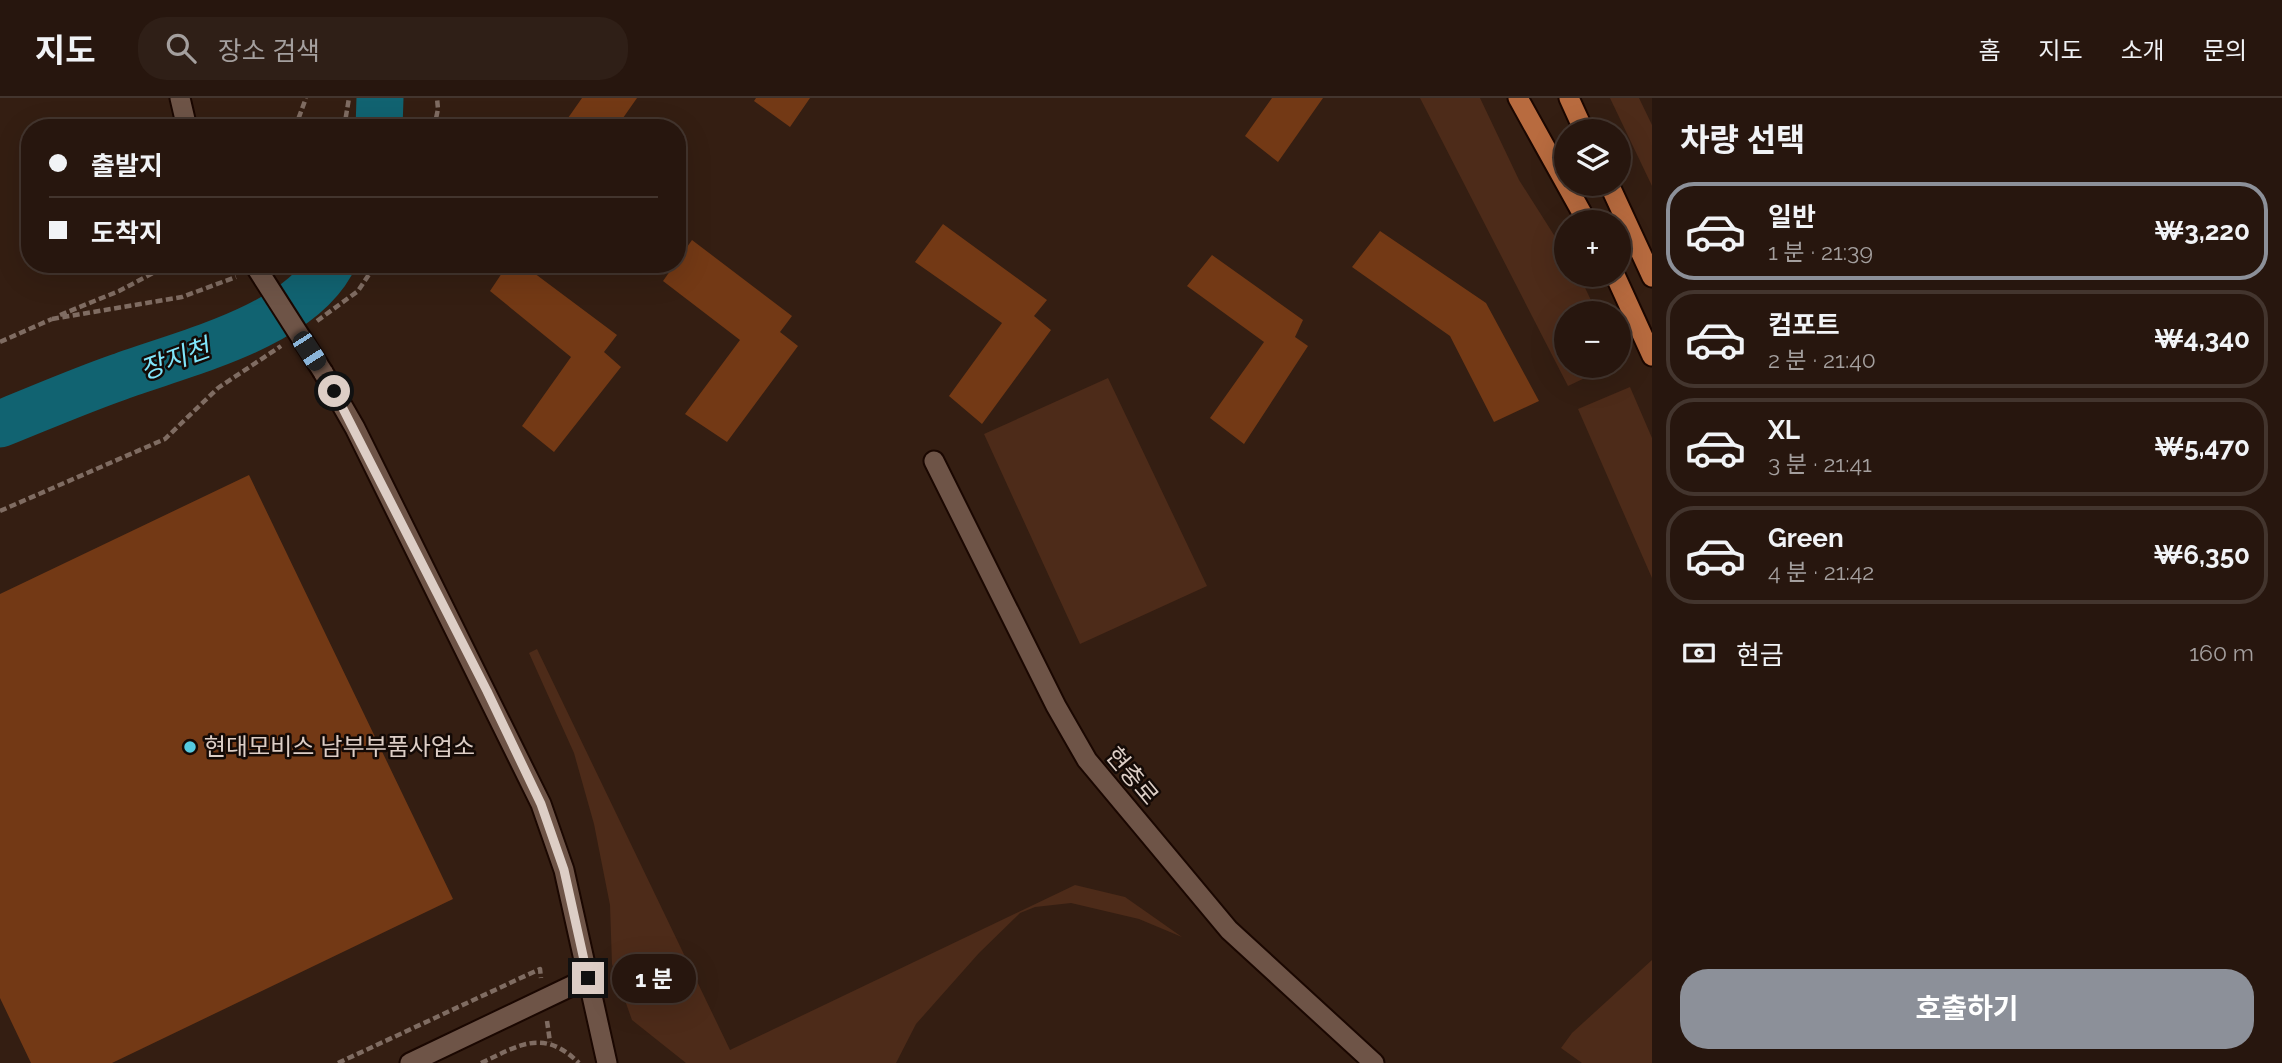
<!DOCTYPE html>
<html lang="ko">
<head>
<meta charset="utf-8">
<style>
	:root { --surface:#27160e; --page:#2f1f17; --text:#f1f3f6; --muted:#a49f9e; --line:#43352e; --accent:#8c9099 }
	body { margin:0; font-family:Raleway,"Noto Sans KR",sans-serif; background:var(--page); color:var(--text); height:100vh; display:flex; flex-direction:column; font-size:26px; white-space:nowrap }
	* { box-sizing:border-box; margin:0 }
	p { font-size:23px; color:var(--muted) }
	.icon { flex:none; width:38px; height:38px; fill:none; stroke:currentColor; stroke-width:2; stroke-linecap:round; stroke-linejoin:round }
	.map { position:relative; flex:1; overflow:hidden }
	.side { display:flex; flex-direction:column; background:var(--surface); width:630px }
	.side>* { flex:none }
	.guide { position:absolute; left:21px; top:21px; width:665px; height:154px; border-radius:28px; box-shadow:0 7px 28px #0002,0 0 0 2px var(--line); display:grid; align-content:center; height:154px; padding:0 28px; background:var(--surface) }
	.tools { position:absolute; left:1554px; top:21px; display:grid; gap:14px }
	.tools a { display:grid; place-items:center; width:77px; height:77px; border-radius:50%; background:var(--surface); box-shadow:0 7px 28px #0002,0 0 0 2px var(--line); font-size:35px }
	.end { position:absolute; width:32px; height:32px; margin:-16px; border:9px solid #ddcec6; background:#111; box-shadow:0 0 0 4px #111 }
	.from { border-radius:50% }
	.bubble { position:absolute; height:49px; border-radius:24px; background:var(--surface); box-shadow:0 7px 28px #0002,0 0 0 2px var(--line); font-size:23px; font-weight:700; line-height:49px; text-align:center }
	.car { position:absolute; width:21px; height:42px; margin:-21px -10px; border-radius:9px; box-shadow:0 0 5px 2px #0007; background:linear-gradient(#222 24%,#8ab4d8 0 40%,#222 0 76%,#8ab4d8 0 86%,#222 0) }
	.guide b { display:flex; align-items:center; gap:24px; height:66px; font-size:26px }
	.guide b+b { border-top:2px solid var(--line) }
	.guide i { width:18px; height:18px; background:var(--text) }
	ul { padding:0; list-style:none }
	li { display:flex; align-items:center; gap:21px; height:98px; margin:0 14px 10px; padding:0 14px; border:4px solid var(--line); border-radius:28px }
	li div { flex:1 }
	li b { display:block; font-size:26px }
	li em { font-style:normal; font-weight:700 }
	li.active { border-color:var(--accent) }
	li>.icon { width:63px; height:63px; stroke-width:1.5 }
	h2 { padding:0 28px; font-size:32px; line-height:84px }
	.pay { display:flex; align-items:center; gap:18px; height:77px; padding:0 28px; font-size:26px }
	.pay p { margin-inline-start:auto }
	.primary-button { display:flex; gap:14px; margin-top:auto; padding:14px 28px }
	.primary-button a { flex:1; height:80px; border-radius:28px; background:var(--accent); color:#fff; font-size:28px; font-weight:700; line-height:80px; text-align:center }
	header { display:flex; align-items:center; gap:42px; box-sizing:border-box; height:98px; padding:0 35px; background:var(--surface); border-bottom:2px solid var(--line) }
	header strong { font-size:33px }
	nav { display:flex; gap:38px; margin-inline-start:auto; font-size:24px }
	.search { width:490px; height:63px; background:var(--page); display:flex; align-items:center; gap:18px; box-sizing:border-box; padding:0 24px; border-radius:28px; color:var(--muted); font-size:26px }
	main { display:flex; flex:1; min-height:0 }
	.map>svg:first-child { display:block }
	.green { fill:#4d2b19 }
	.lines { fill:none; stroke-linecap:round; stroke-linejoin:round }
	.river { stroke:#116371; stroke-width:47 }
	.building { fill:#733915 }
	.tertiary-casing { stroke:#1a0701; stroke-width:23 }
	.primary-casing { stroke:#1a0701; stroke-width:23 }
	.path { stroke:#7f6c62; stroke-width:4.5; stroke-dasharray:7 3.5; stroke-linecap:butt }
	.tertiary { stroke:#6e5447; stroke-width:19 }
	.primary { stroke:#b86b3f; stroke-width:19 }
	.tertiary-bridge-casing { stroke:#1a0701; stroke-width:23; stroke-linecap:butt }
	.tertiary-bridge { stroke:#6e5447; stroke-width:19 }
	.route { stroke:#ddcec6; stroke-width:9 }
	.poi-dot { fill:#55cae0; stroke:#140a06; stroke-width:2.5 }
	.labels { text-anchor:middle; stroke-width:5; stroke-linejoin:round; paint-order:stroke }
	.poi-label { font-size:24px; fill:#ddcec6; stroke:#140a06; text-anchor:start }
	.street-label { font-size:24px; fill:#ddcec6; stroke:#140a06 }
	.water-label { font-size:26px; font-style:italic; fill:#80e6fb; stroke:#140a06 }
</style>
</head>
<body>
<header>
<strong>지도</strong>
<div class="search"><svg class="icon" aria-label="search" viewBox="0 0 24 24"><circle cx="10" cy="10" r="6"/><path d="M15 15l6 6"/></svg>장소 검색</div>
<nav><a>홈</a><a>지도</a><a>소개</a><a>문의</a></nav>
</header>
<main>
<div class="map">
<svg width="1652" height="965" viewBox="0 0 1652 965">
	<rect width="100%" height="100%" fill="#341e12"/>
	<path class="green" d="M 1420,0 L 1480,0 L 1519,82 L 1566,156 L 1566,177 L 1579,177 L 1597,215 L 1566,215 L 1566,268 L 1610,268 L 1568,288 Z
		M 1610,0 L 1639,0 L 1652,27 L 1652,88 Z
		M 1108,280 L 1207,488 L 1080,546 L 984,336 Z
		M 1630,289 L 1652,340 L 1652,480 L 1578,311 Z
		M 537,551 L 730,952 L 1075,787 L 1125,799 L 1182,839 L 1139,821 L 1071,805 L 1035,809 L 1020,815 L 979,855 L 916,926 L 896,965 L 686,965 L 632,922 L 612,866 L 610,807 L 594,726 L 574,655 L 529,555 Z
		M 1652,862 L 1652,965 L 1582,965 L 1561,950 L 1572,935 Z"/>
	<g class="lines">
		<path class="river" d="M 379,30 L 380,0
			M 0,326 C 40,310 79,293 119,279 C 184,255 295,230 331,166"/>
	</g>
	<path class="building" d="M 582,0 L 637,0 L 616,30 L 561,30 Z
		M 756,0 L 810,0 L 790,29 L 754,3 Z
		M 1272,0 L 1323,0 L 1278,64 L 1245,38 Z
		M 943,126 L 1047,202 L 1034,218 L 1051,232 L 982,326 L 949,298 L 1002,225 L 915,164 Z
		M 1380,133 L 1486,205 L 1539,303 L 1494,324 L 1450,238 L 1352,169 Z
		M 692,142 L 792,218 L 780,234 L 798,248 L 727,344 L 685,316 L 740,242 L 663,183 Z
		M 1212,157 L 1303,222 L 1295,239 L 1308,248 L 1244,346 L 1210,320 L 1264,244 L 1187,188 Z
		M 508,166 L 522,166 L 617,237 L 604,254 L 621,269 L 554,354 L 522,328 L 571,259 L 490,193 Z
		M 249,377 L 453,801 L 112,965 L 31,965 L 0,900 L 0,496 Z"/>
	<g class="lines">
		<defs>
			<path id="tertiary" d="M 180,0 L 187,30
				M 323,274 L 355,330 L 541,706 L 564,772 L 607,965
				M 934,363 L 1056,608 L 1087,662 L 1229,832 L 1374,965
				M 410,965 L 588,880"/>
			<path id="primary" d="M 1518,0 L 1587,124
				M 1569,0 L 1584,33
				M 1609,86 L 1652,179
				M 1615,177 L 1652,258"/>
		</defs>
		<use href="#tertiary" class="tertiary-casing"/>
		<use href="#primary" class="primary-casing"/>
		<path class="path" d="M 295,30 L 306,0
			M 344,30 L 349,0
			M 434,30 L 438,11 L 437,0
			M 60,217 L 119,193 L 170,166
			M 52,221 L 182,199 L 236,179
			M 317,223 L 358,193 L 376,166
			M 0,244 L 52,221
			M 0,413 L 165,341 L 218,290 L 281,248
			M 547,923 L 550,944
			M 338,965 L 540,871 L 541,880
			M 481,965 C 520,947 543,930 579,965"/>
		<use href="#tertiary" class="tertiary"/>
		<use href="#primary" class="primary"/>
		<defs>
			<path id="tertiary-bridge" d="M 254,166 L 323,274"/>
		</defs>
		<use href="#tertiary-bridge" class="tertiary-bridge-casing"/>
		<use href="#tertiary-bridge" class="tertiary-bridge"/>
	</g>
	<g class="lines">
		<path class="route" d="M 334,293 L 487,593 L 541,706 L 564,772 L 588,880"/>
	</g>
	<circle class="poi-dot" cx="190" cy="649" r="7"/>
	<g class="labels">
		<g class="poi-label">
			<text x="204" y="657">현대모비스 남부부품사업소</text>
		</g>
		<g class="street-label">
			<text transform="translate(1132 678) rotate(50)" y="8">현충로</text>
		</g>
		<g class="water-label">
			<text transform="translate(175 261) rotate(-20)" y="9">장지천</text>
		</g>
	</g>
</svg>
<div class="tools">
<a><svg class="icon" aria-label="layers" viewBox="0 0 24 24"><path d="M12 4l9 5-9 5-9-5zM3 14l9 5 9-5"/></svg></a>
<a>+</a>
<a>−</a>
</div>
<i class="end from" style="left:334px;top:293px"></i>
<i class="end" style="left:588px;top:880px"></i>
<div class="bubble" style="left:612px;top:856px;width:84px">1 분</div>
<i class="car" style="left:309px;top:253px;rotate:147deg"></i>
<div class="guide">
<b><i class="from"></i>출발지</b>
<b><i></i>도착지</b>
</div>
</div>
<section class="side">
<h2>차량 선택</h2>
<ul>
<li class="active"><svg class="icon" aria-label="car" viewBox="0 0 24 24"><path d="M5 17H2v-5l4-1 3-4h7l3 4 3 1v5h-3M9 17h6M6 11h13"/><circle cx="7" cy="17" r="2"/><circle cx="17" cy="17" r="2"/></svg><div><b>일반</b><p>1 분 · 21:39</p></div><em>₩3,220</em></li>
<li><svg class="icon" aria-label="car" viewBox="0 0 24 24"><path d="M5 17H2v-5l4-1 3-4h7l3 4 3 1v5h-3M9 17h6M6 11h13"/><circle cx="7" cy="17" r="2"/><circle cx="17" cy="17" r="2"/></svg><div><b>컴포트</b><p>2 분 · 21:40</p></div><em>₩4,340</em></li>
<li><svg class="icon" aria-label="car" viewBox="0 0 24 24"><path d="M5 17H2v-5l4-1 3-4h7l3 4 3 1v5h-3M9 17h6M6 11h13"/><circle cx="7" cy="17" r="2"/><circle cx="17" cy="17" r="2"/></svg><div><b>XL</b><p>3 분 · 21:41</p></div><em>₩5,470</em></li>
<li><svg class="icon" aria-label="car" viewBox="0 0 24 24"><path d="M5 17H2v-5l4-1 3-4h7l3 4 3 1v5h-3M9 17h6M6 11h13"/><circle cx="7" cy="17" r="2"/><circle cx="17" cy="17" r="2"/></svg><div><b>Green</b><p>4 분 · 21:42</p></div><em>₩6,350</em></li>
</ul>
<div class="pay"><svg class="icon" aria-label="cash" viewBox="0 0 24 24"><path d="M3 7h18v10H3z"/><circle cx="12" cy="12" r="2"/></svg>현금<p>160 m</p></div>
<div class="primary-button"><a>호출하기</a></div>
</section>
</main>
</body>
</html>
